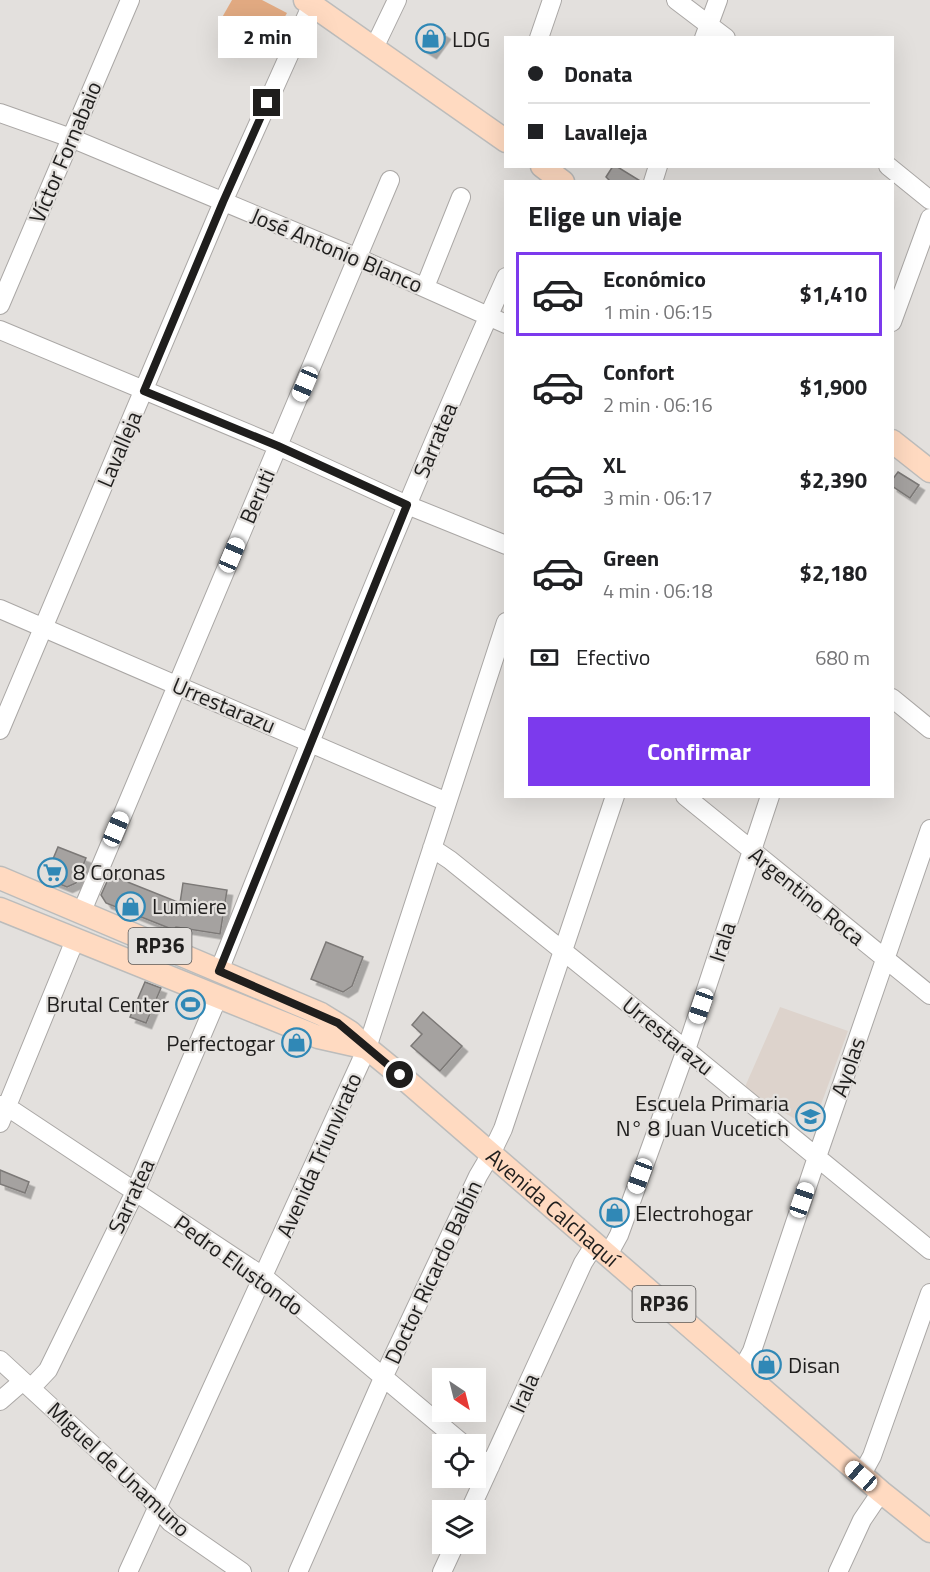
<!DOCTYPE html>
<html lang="es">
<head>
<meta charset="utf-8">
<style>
	:root { --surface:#fff; --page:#f2f2f2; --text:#202124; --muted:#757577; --line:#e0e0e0; --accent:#7c3aed }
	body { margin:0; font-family:"Titillium Web",sans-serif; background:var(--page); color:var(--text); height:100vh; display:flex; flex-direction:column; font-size:22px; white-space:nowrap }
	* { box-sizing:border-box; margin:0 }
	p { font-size:20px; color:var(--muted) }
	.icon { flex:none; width:33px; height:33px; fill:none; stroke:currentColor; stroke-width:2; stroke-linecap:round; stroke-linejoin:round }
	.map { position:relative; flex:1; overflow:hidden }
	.sheet { position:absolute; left:504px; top:180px; width:390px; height:618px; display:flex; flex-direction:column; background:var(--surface); border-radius:0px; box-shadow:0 6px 24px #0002 }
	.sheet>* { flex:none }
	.guide { position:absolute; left:504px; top:36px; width:390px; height:132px; border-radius:0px; box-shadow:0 6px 24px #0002; display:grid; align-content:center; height:132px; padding:0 24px; background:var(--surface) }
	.needle { width:39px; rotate:145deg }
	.fabs { position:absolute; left:432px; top:1368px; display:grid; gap:12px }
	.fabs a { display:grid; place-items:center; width:54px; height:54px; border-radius:0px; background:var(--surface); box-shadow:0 6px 24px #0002; font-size:30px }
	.end { position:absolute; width:27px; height:27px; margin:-14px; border:8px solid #1f1e1d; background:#fff; box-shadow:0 0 0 3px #fff }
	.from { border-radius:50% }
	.bubble { position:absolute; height:42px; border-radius:0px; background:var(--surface); box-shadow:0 6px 24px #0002; font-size:20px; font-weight:700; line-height:42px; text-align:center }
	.car { position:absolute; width:18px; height:36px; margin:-18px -9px; border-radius:8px; box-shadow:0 0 4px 2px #0007; background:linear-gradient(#fff 24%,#345 0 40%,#fff 0 76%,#345 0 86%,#fff 0) }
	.guide b { display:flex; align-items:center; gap:21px; height:57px; font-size:22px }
	.guide b+b { border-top:2px solid var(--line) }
	.guide i { width:15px; height:15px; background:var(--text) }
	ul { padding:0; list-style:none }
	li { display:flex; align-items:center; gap:18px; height:84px; margin:0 12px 9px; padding:0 12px; border:3px solid transparent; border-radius:0px }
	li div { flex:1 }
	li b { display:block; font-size:22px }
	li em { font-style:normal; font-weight:700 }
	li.selected { border-color:var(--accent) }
	li>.icon { width:54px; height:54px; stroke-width:1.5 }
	h2 { padding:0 24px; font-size:27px; line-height:72px }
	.pay { display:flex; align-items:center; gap:15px; height:66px; padding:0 24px; font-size:22px }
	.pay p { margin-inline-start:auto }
	.action { display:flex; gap:12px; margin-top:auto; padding:12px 24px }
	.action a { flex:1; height:69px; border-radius:0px; background:var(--accent); color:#fff; font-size:24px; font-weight:700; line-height:69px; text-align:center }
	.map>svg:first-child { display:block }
	.built { fill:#ddd3cc }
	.green { fill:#e2aa82 }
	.building { fill:#a5a2a0; stroke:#7c7977; stroke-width:1.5; filter:url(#shadow) }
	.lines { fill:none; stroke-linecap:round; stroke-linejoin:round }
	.minor-casing { stroke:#aaa7a5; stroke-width:20 }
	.major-casing { stroke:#bcbcbb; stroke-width:25 }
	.minor { stroke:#fff; stroke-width:18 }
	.major { stroke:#ffdac1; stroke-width:22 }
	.route { stroke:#1f1e1d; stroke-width:8 }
	.labels { text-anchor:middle; stroke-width:4.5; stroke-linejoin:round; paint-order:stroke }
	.shield { fill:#e3e0dd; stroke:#5a5857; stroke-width:1.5 }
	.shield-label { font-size:21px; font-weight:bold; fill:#1f1e1d }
	.poi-label { font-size:22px; fill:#1f1e1d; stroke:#e3e0dd; text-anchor:start }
	.street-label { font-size:22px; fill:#1f1e1d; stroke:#e3e0dd }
</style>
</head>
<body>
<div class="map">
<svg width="930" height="1572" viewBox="0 0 930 1572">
	<defs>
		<filter id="shadow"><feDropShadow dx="5.5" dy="5.5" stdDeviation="0" flood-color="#0004"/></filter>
	</defs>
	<rect width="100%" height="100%" fill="#e3e0dd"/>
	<path class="built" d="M 780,1007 L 848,1031 L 812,1129 L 744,1089 Z"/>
	<path class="green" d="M 232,0 L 262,0 L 287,13 L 268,47 L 220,21 Z"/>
	<path class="building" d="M 431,25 L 445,34 L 431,53 L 418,45 Z
		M 613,166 L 616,166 L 642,182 L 611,182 L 606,177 Z
		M 898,472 L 919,485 L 910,498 L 892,486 L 892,480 Z
		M 58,847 L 86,858 L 76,883 L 67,887 L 45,878 Z
		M 110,875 L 180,903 L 183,883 L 227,890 L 220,934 L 176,927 L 174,930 L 106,903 L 101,895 Z
		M 326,942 L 363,957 L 352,986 L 343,992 L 311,979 Z
		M 145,982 L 161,988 L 146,1023 L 130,1017 Z
		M 423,1012 L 462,1046 L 440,1071 L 411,1046 L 422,1034 L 412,1025 Z
		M 0,1170 L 29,1182 L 25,1193 L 0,1184 Z"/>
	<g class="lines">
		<defs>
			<path id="minor" d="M 676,0 L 726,38
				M 539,38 L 552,0
				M 704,38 L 718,0
				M 374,48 L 397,0
				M 0,113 L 71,138 L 358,258 L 506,324
				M 888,166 L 930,200
				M 653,182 L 658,166
				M 425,287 L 461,197
				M 0,305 L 130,0
				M 892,322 L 930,218
				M 0,330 L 278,446 L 407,505 L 506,545
				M 0,609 L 447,802
				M 892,698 L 930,729
				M 0,730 L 223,202 L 312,4
				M 685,796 L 930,995
				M 432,848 L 450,860 L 686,1050 L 930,1250
				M 82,911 L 390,180
				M 219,971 C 311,739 403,506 506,277
				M 0,1105 L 15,1112 L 264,1277 L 463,1444
				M 0,1123 L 75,940
				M 608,1255 L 619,1235 L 686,1050 L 770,796
				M 0,1360 L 148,1496 L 170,1522 L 242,1572
				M 741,1371 L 752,1351 L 817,1157 L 930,829
				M 31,1388 L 48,1370 L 135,1192 L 218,997
				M 0,1401 L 23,1381
				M 476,1455 L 490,1467
				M 861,1476 L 872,1456 L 930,1293
				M 470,1510 L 583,1263 L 595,1244
				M 128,1572 L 367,1048 L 506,622
				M 298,1572 L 383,1378 L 478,1176 L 491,1154 L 503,1129 L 615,796
				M 442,1572 L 455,1544
				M 838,1572 L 862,1520 L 881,1492"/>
			<g id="major">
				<path d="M 305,0 L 506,141"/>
				<path d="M 542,166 L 563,182"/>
				<path d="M 892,441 L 930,471"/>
				<path id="s1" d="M 0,878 L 321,1014 L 350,1032 L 367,1048 L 400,1075 L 881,1492 L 930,1531"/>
				<path d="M 0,909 L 318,1037 L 367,1048"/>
			</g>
		</defs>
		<use href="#minor" class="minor-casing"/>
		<use href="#major" class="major-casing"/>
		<use href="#minor" class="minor"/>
		<use href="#major" class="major"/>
	</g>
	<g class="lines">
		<path class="route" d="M 267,103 L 223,202 L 144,391 L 278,446 L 407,505 L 219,971 L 338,1023 L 400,1075"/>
	</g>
	<defs>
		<symbol id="shop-ring" viewBox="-11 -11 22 22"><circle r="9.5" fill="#e3e0dd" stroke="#3088b6" stroke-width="1.5"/><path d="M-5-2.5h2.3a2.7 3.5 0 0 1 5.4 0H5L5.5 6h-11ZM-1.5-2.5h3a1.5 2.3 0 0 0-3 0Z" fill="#3088b6"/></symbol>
		<symbol id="supermarket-ring" viewBox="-11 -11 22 22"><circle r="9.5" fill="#e3e0dd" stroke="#3088b6" stroke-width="1.5"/><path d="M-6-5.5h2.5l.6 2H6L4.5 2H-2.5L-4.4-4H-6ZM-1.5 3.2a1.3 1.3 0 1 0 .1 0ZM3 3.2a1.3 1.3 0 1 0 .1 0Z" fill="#3088b6"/></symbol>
		<symbol id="stadium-ring" viewBox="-11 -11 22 22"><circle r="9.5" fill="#e3e0dd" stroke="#3088b6" stroke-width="1.5"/><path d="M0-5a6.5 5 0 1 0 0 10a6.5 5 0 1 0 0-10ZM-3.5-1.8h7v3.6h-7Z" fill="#3088b6"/></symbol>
		<symbol id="school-ring" viewBox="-11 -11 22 22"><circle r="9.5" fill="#e3e0dd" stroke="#3088b6" stroke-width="1.5"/><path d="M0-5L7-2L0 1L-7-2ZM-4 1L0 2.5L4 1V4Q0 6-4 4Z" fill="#3088b6"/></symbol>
	</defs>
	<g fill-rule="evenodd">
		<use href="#shop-ring" x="414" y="22" width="33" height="33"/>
		<use href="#supermarket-ring" x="36" y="856" width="33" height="33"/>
		<use href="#shop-ring" x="114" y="890" width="33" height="33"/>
		<use href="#stadium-ring" x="174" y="988" width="33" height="33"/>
		<use href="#shop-ring" x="280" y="1026" width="33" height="33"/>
		<use href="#school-ring" x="794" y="1100" width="33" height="33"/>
		<use href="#shop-ring" x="598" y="1196" width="33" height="33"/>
		<use href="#shop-ring" x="750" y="1348" width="33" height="33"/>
	</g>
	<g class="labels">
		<g class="shield">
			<rect x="128.5" y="928" width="63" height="36" rx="4.5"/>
			<rect x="632.5" y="1286" width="63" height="36" rx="4.5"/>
		</g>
		<g class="shield-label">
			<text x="160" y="953">RP36</text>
			<text x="664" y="1311">RP36</text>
		</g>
		<g class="poi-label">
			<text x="452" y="47">LDG</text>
			<text x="73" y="880">8 Coronas</text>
			<text x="152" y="914">Lumiere</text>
			<text x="169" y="1012" text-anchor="end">Brutal Center</text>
			<text x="275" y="1051" text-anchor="end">Perfectogar</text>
			<text x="789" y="1111" text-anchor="end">Escuela Primaria<tspan x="789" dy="25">N° 8 Juan Vucetich</tspan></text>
			<text x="635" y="1221">Electrohogar</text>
			<text x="788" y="1373">Disan</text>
		</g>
		<g class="street-label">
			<text transform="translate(65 152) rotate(-67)" y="8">Víctor Fornabaio</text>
			<text transform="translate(337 250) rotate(23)" y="8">José Antonio Blanco</text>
			<text transform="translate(435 440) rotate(-67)" y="8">Sarratea</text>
			<text transform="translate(119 449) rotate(-67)" y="8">Lavalleja</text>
			<text transform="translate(257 496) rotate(-67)" y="8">Beruti</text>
			<text transform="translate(224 705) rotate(23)" y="8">Urrestarazu</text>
			<text transform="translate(807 896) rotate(39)" y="8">Argentino Roca</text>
			<text transform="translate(722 942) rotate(-72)" y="8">Irala</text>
			<text transform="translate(668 1036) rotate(39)" y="8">Urrestarazu</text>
			<text transform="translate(848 1067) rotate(-71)" y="8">Ayolas</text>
			<text transform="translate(319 1155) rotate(-66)" y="8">Avenida Triunvirato</text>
			<text transform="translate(131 1196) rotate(-65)" y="8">Sarratea</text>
			<text dy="8" stroke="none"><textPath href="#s1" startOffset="651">Avenida Calchaquí</textPath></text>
			<text transform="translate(239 1265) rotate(36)" y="8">Pedro Elustondo</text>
			<text transform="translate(433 1272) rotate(-65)" y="8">Doctor Ricardo Balbín</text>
			<text transform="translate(524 1393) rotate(-66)" y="8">Irala</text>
			<text transform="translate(119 1469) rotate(43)" y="8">Miguel de Unamuno</text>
		</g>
	</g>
</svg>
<div class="fabs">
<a><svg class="needle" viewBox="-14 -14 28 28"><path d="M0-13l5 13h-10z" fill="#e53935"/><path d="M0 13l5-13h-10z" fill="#757577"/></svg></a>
<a><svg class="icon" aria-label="locate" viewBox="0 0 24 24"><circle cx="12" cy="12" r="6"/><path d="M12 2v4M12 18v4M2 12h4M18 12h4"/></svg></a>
<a><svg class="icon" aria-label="layers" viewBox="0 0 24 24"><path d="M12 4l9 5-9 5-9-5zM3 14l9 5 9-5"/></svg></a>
</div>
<i class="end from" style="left:400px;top:1075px"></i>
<i class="end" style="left:267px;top:103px"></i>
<div class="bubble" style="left:218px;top:16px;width:99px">2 min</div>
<i class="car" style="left:305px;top:384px;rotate:203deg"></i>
<i class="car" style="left:232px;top:555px;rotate:23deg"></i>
<i class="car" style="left:116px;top:829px;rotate:23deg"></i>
<i class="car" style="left:701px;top:1006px;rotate:199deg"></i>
<i class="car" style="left:640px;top:1176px;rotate:200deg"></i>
<i class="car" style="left:802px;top:1200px;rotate:19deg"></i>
<i class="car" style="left:861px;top:1476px;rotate:311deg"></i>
<div class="guide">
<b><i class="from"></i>Donata</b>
<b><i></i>Lavalleja</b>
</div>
<section class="sheet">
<h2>Elige un viaje</h2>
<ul>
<li class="selected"><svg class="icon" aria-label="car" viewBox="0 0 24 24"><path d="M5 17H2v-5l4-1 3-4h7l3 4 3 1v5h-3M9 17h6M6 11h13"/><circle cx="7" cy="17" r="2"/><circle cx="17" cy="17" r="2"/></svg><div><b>Económico</b><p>1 min · 06:15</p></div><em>$1,410</em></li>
<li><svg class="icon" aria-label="car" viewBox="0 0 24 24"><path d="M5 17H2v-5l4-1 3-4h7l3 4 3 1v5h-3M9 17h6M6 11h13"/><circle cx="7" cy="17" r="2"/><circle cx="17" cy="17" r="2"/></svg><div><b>Confort</b><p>2 min · 06:16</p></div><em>$1,900</em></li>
<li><svg class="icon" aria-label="car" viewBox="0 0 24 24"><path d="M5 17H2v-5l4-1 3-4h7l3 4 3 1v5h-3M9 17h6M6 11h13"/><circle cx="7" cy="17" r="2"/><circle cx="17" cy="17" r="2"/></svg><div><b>XL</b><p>3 min · 06:17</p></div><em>$2,390</em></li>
<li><svg class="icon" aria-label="car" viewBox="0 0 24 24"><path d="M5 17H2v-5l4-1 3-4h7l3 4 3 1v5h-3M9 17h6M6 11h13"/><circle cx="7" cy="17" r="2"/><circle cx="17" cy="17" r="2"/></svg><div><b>Green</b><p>4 min · 06:18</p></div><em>$2,180</em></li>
</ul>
<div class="pay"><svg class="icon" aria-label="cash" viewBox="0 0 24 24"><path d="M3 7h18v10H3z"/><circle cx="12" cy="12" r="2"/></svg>Efectivo<p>680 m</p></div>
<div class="action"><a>Confirmar</a></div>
</section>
</div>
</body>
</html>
